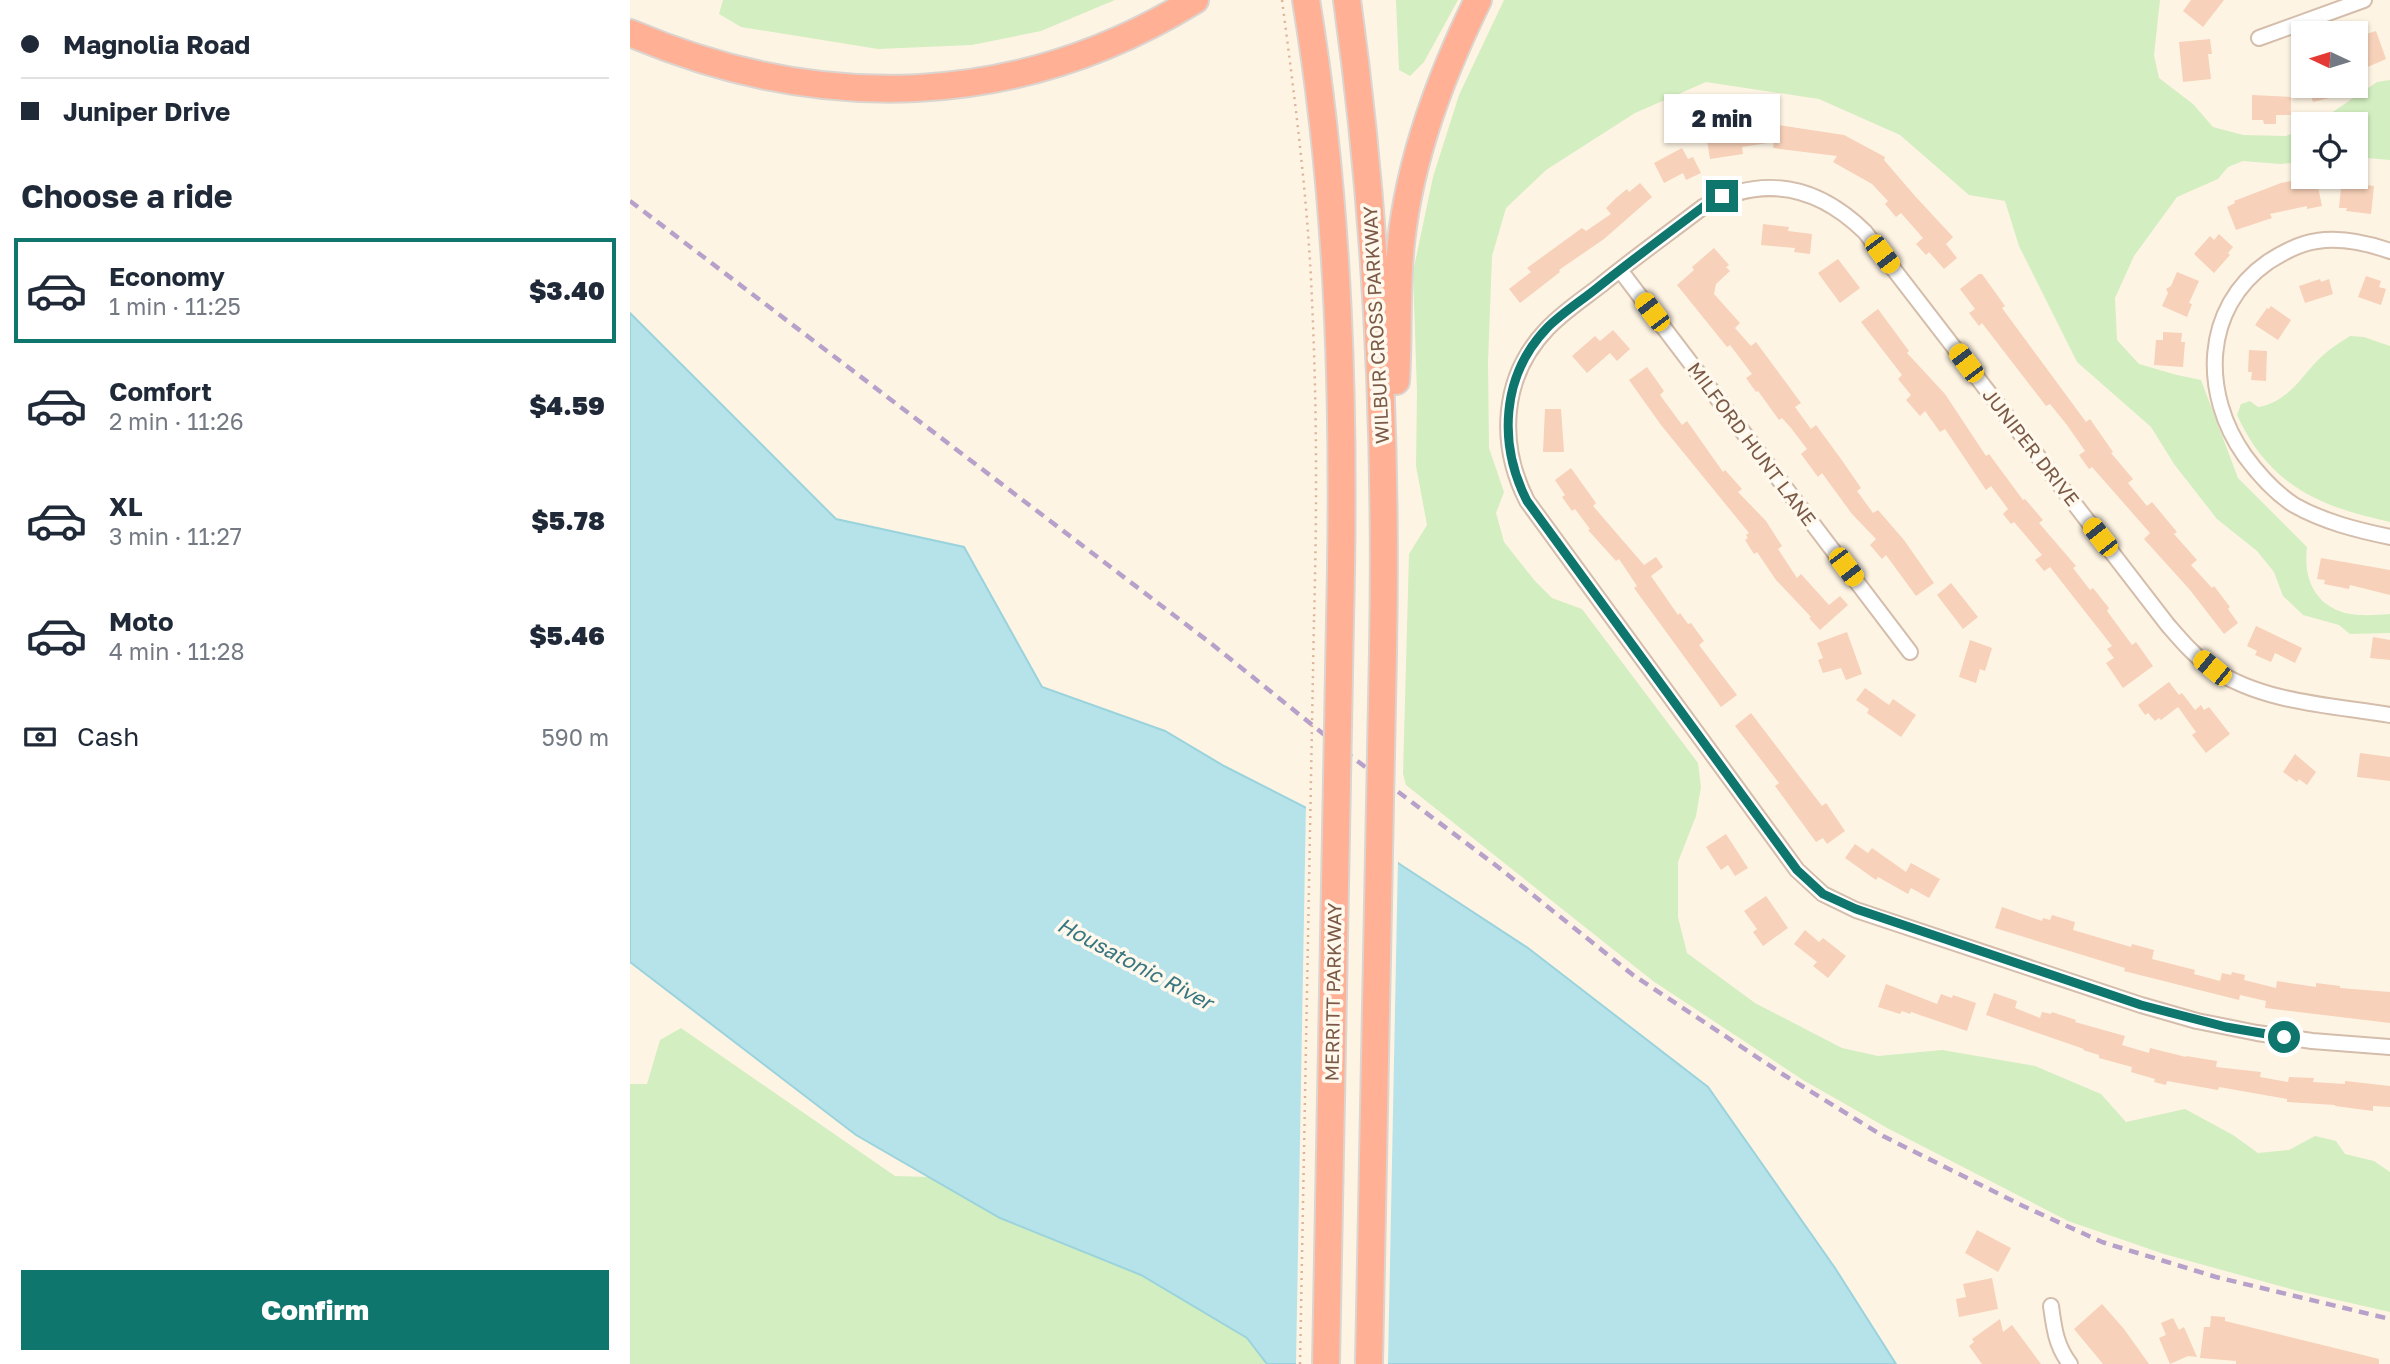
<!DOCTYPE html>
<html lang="en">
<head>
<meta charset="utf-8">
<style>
	:root { --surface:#fff; --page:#f2f2f3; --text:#1f2937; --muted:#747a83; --line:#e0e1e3; --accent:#0f766e }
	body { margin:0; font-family:"Golos Text",sans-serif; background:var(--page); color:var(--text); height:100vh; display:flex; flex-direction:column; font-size:26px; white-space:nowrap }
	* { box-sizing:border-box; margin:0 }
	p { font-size:23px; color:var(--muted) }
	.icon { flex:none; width:38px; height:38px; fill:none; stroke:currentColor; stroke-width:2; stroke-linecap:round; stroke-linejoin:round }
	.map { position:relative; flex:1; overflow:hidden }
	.sheet { display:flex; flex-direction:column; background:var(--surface); width:630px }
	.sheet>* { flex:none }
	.guide { display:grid; align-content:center; height:154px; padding:0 21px; background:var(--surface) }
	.needle { width:46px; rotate:274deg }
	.tools { position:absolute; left:1661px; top:21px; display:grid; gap:14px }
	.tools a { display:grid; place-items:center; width:77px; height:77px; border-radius:0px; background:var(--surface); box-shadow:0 2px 5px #0004; font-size:35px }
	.end { position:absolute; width:32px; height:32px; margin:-16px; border:9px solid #0f766e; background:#fff; box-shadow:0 0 0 4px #fff }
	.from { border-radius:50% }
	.bubble { position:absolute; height:49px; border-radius:0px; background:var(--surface); box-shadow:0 2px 5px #0004; font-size:23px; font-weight:800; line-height:49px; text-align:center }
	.car { position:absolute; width:21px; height:42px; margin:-21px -10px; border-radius:9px; box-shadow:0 0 5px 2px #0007; background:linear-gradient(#f5c518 24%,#345 0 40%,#f5c518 0 76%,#345 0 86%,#f5c518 0) }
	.guide b { display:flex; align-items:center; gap:24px; height:66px; font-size:26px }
	.guide b+b { border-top:2px solid var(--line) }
	.guide i { width:18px; height:18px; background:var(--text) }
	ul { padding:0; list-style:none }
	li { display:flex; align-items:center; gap:21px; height:105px; margin:0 14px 10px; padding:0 7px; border:4px solid transparent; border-radius:0px }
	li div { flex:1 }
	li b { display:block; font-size:26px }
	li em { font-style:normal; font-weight:800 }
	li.active { border-color:var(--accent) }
	li>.icon { width:63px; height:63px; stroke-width:1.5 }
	h2 { padding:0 21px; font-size:32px; line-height:84px }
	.pay { display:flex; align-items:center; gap:18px; height:77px; padding:0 21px; font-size:26px }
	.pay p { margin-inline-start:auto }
	.action { display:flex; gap:14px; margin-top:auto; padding:14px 21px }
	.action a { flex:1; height:80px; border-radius:0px; background:var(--accent); color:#fff; font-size:28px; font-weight:800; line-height:80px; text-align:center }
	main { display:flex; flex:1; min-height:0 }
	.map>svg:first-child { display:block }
	.green { fill:#d3eec1 }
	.water { fill:#b6e3ea; stroke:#9bd3dd; stroke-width:2 }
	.pier { fill:#fef4e4 }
	.building { fill:#f7d1b9 }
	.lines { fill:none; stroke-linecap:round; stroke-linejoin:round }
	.minor-casing { stroke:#d4bdab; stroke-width:18 }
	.motorway-casing { stroke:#dcd4cf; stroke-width:30 }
	.path { stroke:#dcb49b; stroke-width:2.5; stroke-dasharray:2 5; stroke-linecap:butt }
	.minor { stroke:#fff; stroke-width:14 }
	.motorway { stroke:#ffb095; stroke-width:26 }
	.rail { stroke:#b7a1ca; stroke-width:4.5; stroke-dasharray:10 7; stroke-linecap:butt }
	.motorway-bridge-casing { stroke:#dcd4cf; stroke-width:30; stroke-linecap:butt }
	.path-bridge { stroke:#dcb49b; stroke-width:2.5; stroke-dasharray:2 5; stroke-linecap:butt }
	.motorway-bridge { stroke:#ffb095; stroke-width:26 }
	.route { stroke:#0f766e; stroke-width:9 }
	.labels { text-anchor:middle; stroke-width:7; stroke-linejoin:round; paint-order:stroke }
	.street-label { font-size:19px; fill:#7a5946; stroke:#fff8ed }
	.water-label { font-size:21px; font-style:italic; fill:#387681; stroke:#fff8ed }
</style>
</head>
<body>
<main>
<section class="sheet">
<div class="guide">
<b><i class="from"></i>Magnolia Road</b>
<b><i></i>Juniper Drive</b>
</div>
<h2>Choose a ride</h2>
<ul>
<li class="active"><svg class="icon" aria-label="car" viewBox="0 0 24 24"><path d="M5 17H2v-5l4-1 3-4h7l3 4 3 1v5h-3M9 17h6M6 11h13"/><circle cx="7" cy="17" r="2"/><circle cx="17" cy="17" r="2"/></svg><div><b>Economy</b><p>1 min · 11:25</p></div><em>$3.40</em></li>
<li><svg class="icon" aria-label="car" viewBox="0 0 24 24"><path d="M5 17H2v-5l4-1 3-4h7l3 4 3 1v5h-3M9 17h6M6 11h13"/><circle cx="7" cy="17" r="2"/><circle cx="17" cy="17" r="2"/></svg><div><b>Comfort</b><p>2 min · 11:26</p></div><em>$4.59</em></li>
<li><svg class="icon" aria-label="car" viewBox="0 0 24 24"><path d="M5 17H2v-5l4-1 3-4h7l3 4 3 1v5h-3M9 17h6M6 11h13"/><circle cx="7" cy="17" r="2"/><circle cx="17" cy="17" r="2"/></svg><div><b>XL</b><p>3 min · 11:27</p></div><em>$5.78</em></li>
<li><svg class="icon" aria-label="car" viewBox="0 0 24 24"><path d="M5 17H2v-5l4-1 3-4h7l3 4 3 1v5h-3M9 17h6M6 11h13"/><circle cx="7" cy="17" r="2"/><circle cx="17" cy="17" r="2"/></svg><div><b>Moto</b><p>4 min · 11:28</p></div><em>$5.46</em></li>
</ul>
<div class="pay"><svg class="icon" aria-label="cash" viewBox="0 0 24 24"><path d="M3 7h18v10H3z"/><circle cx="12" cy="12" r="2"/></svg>Cash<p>590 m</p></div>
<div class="action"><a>Confirm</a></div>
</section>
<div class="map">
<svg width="1760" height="1364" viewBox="0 0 1760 1364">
	<rect width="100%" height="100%" fill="#fef4e4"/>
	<path class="green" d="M 93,0 L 485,0 L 411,31 L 342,45 L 248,49 L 111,27 L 89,14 Z
		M 766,0 L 828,0 L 794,62 L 780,76 L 769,70 Z
		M 874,0 L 1530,0 L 1524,55 L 1529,78 L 1563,104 L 1583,127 L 1613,135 L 1656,136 L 1673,129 L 1673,162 L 1650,164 L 1613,161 L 1598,167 L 1588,179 L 1547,197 L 1504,256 L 1485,298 L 1487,340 L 1509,364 L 1547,375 L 1571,380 L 1608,478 L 1677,547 C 1673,579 1685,607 1720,614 C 1733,616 1747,615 1760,614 L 1760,633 L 1720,634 L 1709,625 L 1673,615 L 1653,596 L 1644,572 L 1627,551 L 1587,519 L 1544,464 L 1521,427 L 1447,362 L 1389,246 L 1375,201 L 1339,195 L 1270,135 L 1189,99 L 1076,82 L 1005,113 L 916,170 L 876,208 L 862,256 L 858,362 L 859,448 L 874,492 L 866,513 L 874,542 L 905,581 L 922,598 L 952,609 L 1068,763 L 1071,787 L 1066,816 L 1048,862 L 1048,917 L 1057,953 L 1125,1003 L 1212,1048 L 1248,1056 L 1312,1050 L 1405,1066 L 1471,1094 L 1496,1122 L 1555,1109 L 1603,1135 L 1628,1153 L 1659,1150 L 1685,1136 L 1706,1141 L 1715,1154 L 1744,1161 L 1760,1172 L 1760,1312 L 1668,1291 L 1534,1254 L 1438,1221 L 1259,1129 L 1173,1080 L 1023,981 L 776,785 L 773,774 L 779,554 L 797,525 L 786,466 L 787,392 L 783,272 L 803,177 L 829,95 Z
		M 1760,80 L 1760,160 L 1726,157 L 1726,124 L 1685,124 L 1747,82 Z
		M 1720,336 L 1734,337 L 1760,346 L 1760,522 C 1688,506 1639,485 1607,415 L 1611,404 L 1620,401 L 1628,407 C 1656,403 1670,379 1688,360 C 1698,350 1709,343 1720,336 Z
		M 51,1028 L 265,1176 L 299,1177 L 370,1218 L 511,1275 L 617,1338 L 637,1364 L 0,1364 L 0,1084 L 17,1084 L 30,1040 Z"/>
	<path class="water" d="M 0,313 L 206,519 L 334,547 L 412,687 L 535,731 L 594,766 L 710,825 L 898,948 L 1078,1087 L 1205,1268 L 1266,1364 L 637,1364 L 617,1338 L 511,1275 L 370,1218 L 226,1135 L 0,962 Z"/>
	<path class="pier" d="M 676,804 L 712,822 L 768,858 L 758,1364 L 666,1364 Z"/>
	<path class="building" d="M 1561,0 L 1594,0 L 1573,27 L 1553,11 Z
		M 1746,31 L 1756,59 L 1726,72 L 1726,46 L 1735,43 L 1733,35 Z
		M 1580,39 L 1582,54 L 1578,54 L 1581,79 L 1553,82 L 1549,42 Z
		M 1678,86 L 1704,86 L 1707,96 L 1683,102 Z
		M 1622,95 L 1661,97 L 1661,115 L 1646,115 L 1646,124 L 1634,124 L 1633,120 L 1622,120 Z
		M 1134,123 L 1214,135 L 1255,157 L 1254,160 L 1285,196 L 1323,237 L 1316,244 L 1327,258 L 1314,269 L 1299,252 L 1296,255 L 1286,244 L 1293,238 L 1271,213 L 1266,217 L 1255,204 L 1258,201 L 1242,184 L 1203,162 L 1207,156 L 1143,148 L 1144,142 L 1112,147 L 1113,154 L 1080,159 L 1076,134 Z
		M 1052,148 L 1058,159 L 1063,157 L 1071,173 L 1056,180 L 1053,173 L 1034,183 L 1024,163 Z
		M 1679,177 L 1686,177 L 1692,206 L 1677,209 L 1677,206 L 1640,214 L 1642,218 L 1606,230 L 1597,207 L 1605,203 L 1604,201 L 1651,183 Z
		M 1010,183 L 1022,197 L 974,239 L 929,270 L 930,272 L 890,303 L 879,289 L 901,272 L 897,268 L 952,228 L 956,231 L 981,214 L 976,208 L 986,198 L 997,189 L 999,192 Z
		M 1720,183 L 1744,186 L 1741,214 L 1716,211 L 1717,208 L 1709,208 L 1711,188 L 1719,189 Z
		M 1133,224 L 1159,227 L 1158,231 L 1182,234 L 1180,254 L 1164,252 L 1165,248 L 1131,245 Z
		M 1589,234 L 1603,247 L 1598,253 L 1600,255 L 1584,273 L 1564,254 L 1580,236 L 1584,240 Z
		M 1084,248 L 1099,265 L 1096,267 L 1100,271 L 1086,284 L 1084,294 L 1110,323 L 1105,328 L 1121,346 L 1126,342 L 1171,403 L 1165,407 L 1181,429 L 1186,425 L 1211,459 L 1231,488 L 1227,491 L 1243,513 L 1248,510 L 1274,540 L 1304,583 L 1286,596 L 1256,555 L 1252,559 L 1240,545 L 1246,539 L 1222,514 L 1192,473 L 1188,477 L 1171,454 L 1177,449 L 1161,428 L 1152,418 L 1149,420 L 1128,391 L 1126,392 L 1116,378 L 1122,374 L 1100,345 L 1097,347 L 1047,285 L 1064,270 L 1062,267 Z
		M 1208,259 L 1230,288 L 1210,303 L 1188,273 Z
		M 1547,272 L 1569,281 L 1559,303 L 1562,304 L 1557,317 L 1532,306 L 1538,293 L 1536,289 L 1541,286 Z
		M 1349,274 L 1352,274 L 1375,306 L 1372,308 L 1456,422 L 1460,419 L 1483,452 L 1481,453 L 1503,479 L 1498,483 L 1517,506 L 1522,502 L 1547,532 L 1544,534 L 1567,560 L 1561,565 L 1582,588 L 1584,586 L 1600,607 L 1598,609 L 1608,623 L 1594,634 L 1560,590 L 1514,539 L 1520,533 L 1462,467 L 1459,469 L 1449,455 L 1455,451 L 1437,425 L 1420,404 L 1416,406 L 1352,323 L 1349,326 L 1339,313 L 1345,309 L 1330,289 Z
		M 1736,276 L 1751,281 L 1749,287 L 1756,289 L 1751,305 L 1728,297 Z
		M 1690,279 L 1691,282 L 1699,279 L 1703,294 L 1675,303 L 1669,286 Z
		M 1641,306 L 1661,320 L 1648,340 L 1625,325 L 1637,308 L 1639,309 Z
		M 1248,309 L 1279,351 L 1277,353 L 1315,394 L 1356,456 L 1359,454 L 1393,500 L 1395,499 L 1413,520 L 1409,523 L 1446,566 L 1443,568 L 1460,590 L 1463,588 L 1479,608 L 1477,611 L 1502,645 L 1506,642 L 1523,666 L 1493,688 L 1476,663 L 1484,658 L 1477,649 L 1482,646 L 1420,567 L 1414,571 L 1405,560 L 1412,555 L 1384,522 L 1381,524 L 1373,514 L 1378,509 L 1361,486 L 1356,490 L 1315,429 L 1310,432 L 1295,411 L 1290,416 L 1276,400 L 1281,395 L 1268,379 L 1272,375 L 1231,322 Z
		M 983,330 L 1000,349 L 987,361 L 980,353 L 957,373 L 942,356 L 965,336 L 970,341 Z
		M 1533,332 L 1552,333 L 1551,342 L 1555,342 L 1553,367 L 1524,365 L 1526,340 L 1533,340 Z
		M 1619,350 L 1637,351 L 1636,381 L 1621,380 L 1622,372 L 1618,372 Z
		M 1017,367 L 1034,391 L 1030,395 L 1052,425 L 1057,421 L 1093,472 L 1095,470 L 1112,489 L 1108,492 L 1136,521 L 1152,546 L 1148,549 L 1167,578 L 1171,574 L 1199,605 L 1210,596 L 1218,605 L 1190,630 L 1179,618 L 1181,617 L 1146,580 L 1127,552 L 1124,554 L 1115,540 L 1118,538 L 1116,535 L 1119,533 L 1031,425 L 999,380 Z
		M 915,409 L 931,409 L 934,452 L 913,452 Z
		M 941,468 L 966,503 L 963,506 L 1014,565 L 1026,557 L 1033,567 L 1021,576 L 1048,615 L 1050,613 L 1058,624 L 1061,623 L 1074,641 L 1069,645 L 1107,695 L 1091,707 L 1004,588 L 1007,586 L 989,559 L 986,561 L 958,530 L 960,529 L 945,509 L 942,511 L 932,497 L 935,495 L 925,480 Z
		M 1691,558 L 1760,570 L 1760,595 L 1720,585 L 1719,589 L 1694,584 L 1695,580 L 1687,579 Z
		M 1321,583 L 1348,617 L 1333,629 L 1307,595 Z
		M 1626,626 L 1672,648 L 1665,663 L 1645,653 L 1641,662 L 1625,655 L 1627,651 L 1617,646 Z
		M 1217,632 L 1232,674 L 1216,680 L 1211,668 L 1193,673 L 1188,660 L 1193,658 L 1187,643 Z
		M 1743,637 L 1760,640 L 1760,660 L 1740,658 Z
		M 1340,640 L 1362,648 L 1355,671 L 1350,669 L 1346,683 L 1329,677 Z
		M 1539,682 L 1549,695 L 1552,693 L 1565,710 L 1571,705 L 1574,710 L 1579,707 L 1600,734 L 1576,753 L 1562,735 L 1566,732 L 1548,707 L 1531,720 L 1529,718 L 1525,721 L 1518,713 L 1515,715 L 1508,705 Z
		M 1235,688 L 1259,705 L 1263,699 L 1286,715 L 1271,737 L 1237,713 L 1239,709 L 1226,700 Z
		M 1121,713 L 1192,806 L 1196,803 L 1215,831 L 1197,844 L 1193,838 L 1186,842 L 1145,786 L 1149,783 L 1105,726 Z
		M 1730,753 L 1760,757 L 1760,781 L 1727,777 Z
		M 1665,754 L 1686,772 L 1677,785 L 1669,779 L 1667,782 L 1653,772 Z
		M 1096,834 L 1118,868 L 1105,876 L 1098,865 L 1091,870 L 1076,847 Z
		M 1225,844 L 1238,853 L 1242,848 L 1276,872 L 1281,863 L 1310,879 L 1299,898 L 1281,888 L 1278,894 L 1248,877 L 1246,880 L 1215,858 Z
		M 1136,896 L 1158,928 L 1133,946 L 1123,932 L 1127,929 L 1114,911 Z
		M 1372,907 L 1412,921 L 1413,918 L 1420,920 L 1422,915 L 1445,922 L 1443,930 L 1501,947 L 1502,944 L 1524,950 L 1522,959 L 1565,970 L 1564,974 L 1590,981 L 1592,973 L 1601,975 L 1602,972 L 1615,975 L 1614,980 L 1646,988 L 1647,981 L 1686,987 L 1686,983 L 1710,986 L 1710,988 L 1760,992 L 1760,1023 L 1635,1008 L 1636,1001 L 1610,995 L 1609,1000 L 1494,971 L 1495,968 L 1365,928 Z
		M 1175,930 L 1189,942 L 1193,938 L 1216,956 L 1198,978 L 1183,966 L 1187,962 L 1164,944 Z
		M 1256,984 L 1307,1004 L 1311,994 L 1322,998 L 1323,995 L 1346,1003 L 1337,1031 L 1281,1012 L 1280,1014 L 1272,1011 L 1270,1014 L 1248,1007 Z
		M 1364,993 L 1387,1001 L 1385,1008 L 1410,1018 L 1412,1012 L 1421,1014 L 1422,1012 L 1446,1020 L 1445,1022 L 1495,1036 L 1492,1045 L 1519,1053 L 1520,1048 L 1556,1057 L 1556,1056 L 1587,1061 L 1586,1067 L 1631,1072 L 1630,1077 L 1658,1082 L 1659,1077 L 1684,1078 L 1683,1082 L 1715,1084 L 1715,1081 L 1760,1086 L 1760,1107 L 1743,1106 L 1743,1111 L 1705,1106 L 1705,1105 L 1657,1102 L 1657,1099 L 1589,1087 L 1588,1090 L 1537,1081 L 1536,1085 L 1524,1082 L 1525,1079 L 1501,1072 L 1502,1067 L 1469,1058 L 1469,1055 L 1453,1050 L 1454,1049 L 1356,1015 Z
		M 1347,1230 L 1381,1248 L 1368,1272 L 1335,1253 Z
		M 1362,1278 L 1368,1309 L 1329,1317 L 1326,1299 L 1336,1297 L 1333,1284 Z
		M 1472,1304 L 1494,1329 L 1519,1364 L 1473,1364 L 1444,1329 Z
		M 1581,1316 L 1595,1317 L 1595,1321 L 1749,1359 L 1749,1364 L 1606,1364 L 1606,1361 L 1570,1358 L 1574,1327 L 1580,1327 Z
		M 1543,1318 L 1549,1330 L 1554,1327 L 1567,1357 L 1558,1356 L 1540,1364 L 1529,1338 L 1536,1335 L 1531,1323 Z
		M 1370,1319 L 1373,1332 L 1382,1325 L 1411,1364 L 1352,1364 L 1339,1346 L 1344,1342 L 1342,1339 Z"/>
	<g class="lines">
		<defs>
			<path id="minor" d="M 1629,38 L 1734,0
				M 1760,251 C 1737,243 1712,237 1687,241 C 1670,243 1652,253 1638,262 C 1572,308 1571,394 1615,456 C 1629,475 1644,492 1664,505 C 1694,522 1727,530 1760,537
				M 990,270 L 1280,652
				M 1760,715 C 1701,705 1634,703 1583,669 C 1565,657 1551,640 1537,624 L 1235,232 C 1187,185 1133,174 1073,207 C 1039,233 1004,258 971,285 C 953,299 933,312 917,329 C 871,377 868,444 897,501 L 1167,870 L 1193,894 L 1226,910 L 1511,1005 L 1567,1021 L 1627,1033 L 1682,1041 L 1760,1047
				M 1421,1306 C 1424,1328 1426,1346 1440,1364"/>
			<path id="motorway" d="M 676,0 C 710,205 715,412 710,620
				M 717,0 C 747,216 757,434 753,651
				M 0,33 C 190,114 386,110 565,0
				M 766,381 C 769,335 766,289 771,243 C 780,157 811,76 848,0"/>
		</defs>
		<use href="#minor" class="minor-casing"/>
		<use href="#motorway" class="motorway-casing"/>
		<path class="path" d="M 652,0 C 665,100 678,200 682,301 C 687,407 687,513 684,619"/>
		<use href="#minor" class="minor"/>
		<use href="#motorway" class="motorway"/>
		<path class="rail" d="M 0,201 L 583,645 L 722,757 L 868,867 L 1003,975 L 1154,1075 L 1253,1136 L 1393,1206 L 1472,1242 L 1586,1277 L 1760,1319"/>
		<defs>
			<path id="motorway-bridge" d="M 696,1364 L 710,620
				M 739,1364 L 753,651"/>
		</defs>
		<use href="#motorway-bridge" class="motorway-bridge-casing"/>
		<path class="path-bridge" d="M 670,1364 L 684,619"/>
		<use href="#motorway-bridge" class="motorway-bridge"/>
	</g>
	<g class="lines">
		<path class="route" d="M 1092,196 L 1073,207 C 1037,234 1002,260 967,288 C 951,301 932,313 917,328 C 871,376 868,444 897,501 L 1167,870 L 1193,894 L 1226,909 L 1511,1005 L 1596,1027 L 1654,1037"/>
	</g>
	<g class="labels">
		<g class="street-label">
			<text transform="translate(746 325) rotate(-93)" y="7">WILBUR CROSS PARKWAY</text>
			<text transform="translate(1122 444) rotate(53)" y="7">MILFORD HUNT LANE</text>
			<text transform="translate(1401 447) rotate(52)" y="7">JUNIPER DRIVE</text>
			<text transform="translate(703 992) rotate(-89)" y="7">MERRITT PARKWAY</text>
		</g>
		<g class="water-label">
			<text transform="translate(505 964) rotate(28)" y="7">Housatonic River</text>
		</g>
	</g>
</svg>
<div class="tools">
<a><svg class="needle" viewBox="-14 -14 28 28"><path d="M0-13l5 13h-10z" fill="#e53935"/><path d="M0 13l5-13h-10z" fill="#747a83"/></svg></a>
<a><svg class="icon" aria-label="locate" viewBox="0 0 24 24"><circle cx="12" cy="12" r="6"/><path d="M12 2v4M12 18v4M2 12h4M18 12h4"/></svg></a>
</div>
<i class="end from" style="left:1654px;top:1037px"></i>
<i class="end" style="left:1092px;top:196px"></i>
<div class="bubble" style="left:1034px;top:94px;width:116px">2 min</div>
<i class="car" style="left:1252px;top:254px;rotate:143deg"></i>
<i class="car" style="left:1022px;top:312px;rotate:323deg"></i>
<i class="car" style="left:1336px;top:363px;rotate:323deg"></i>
<i class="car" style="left:1470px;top:537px;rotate:322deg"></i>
<i class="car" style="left:1216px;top:567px;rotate:143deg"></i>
<i class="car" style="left:1582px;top:668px;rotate:309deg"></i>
</div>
</main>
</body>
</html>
